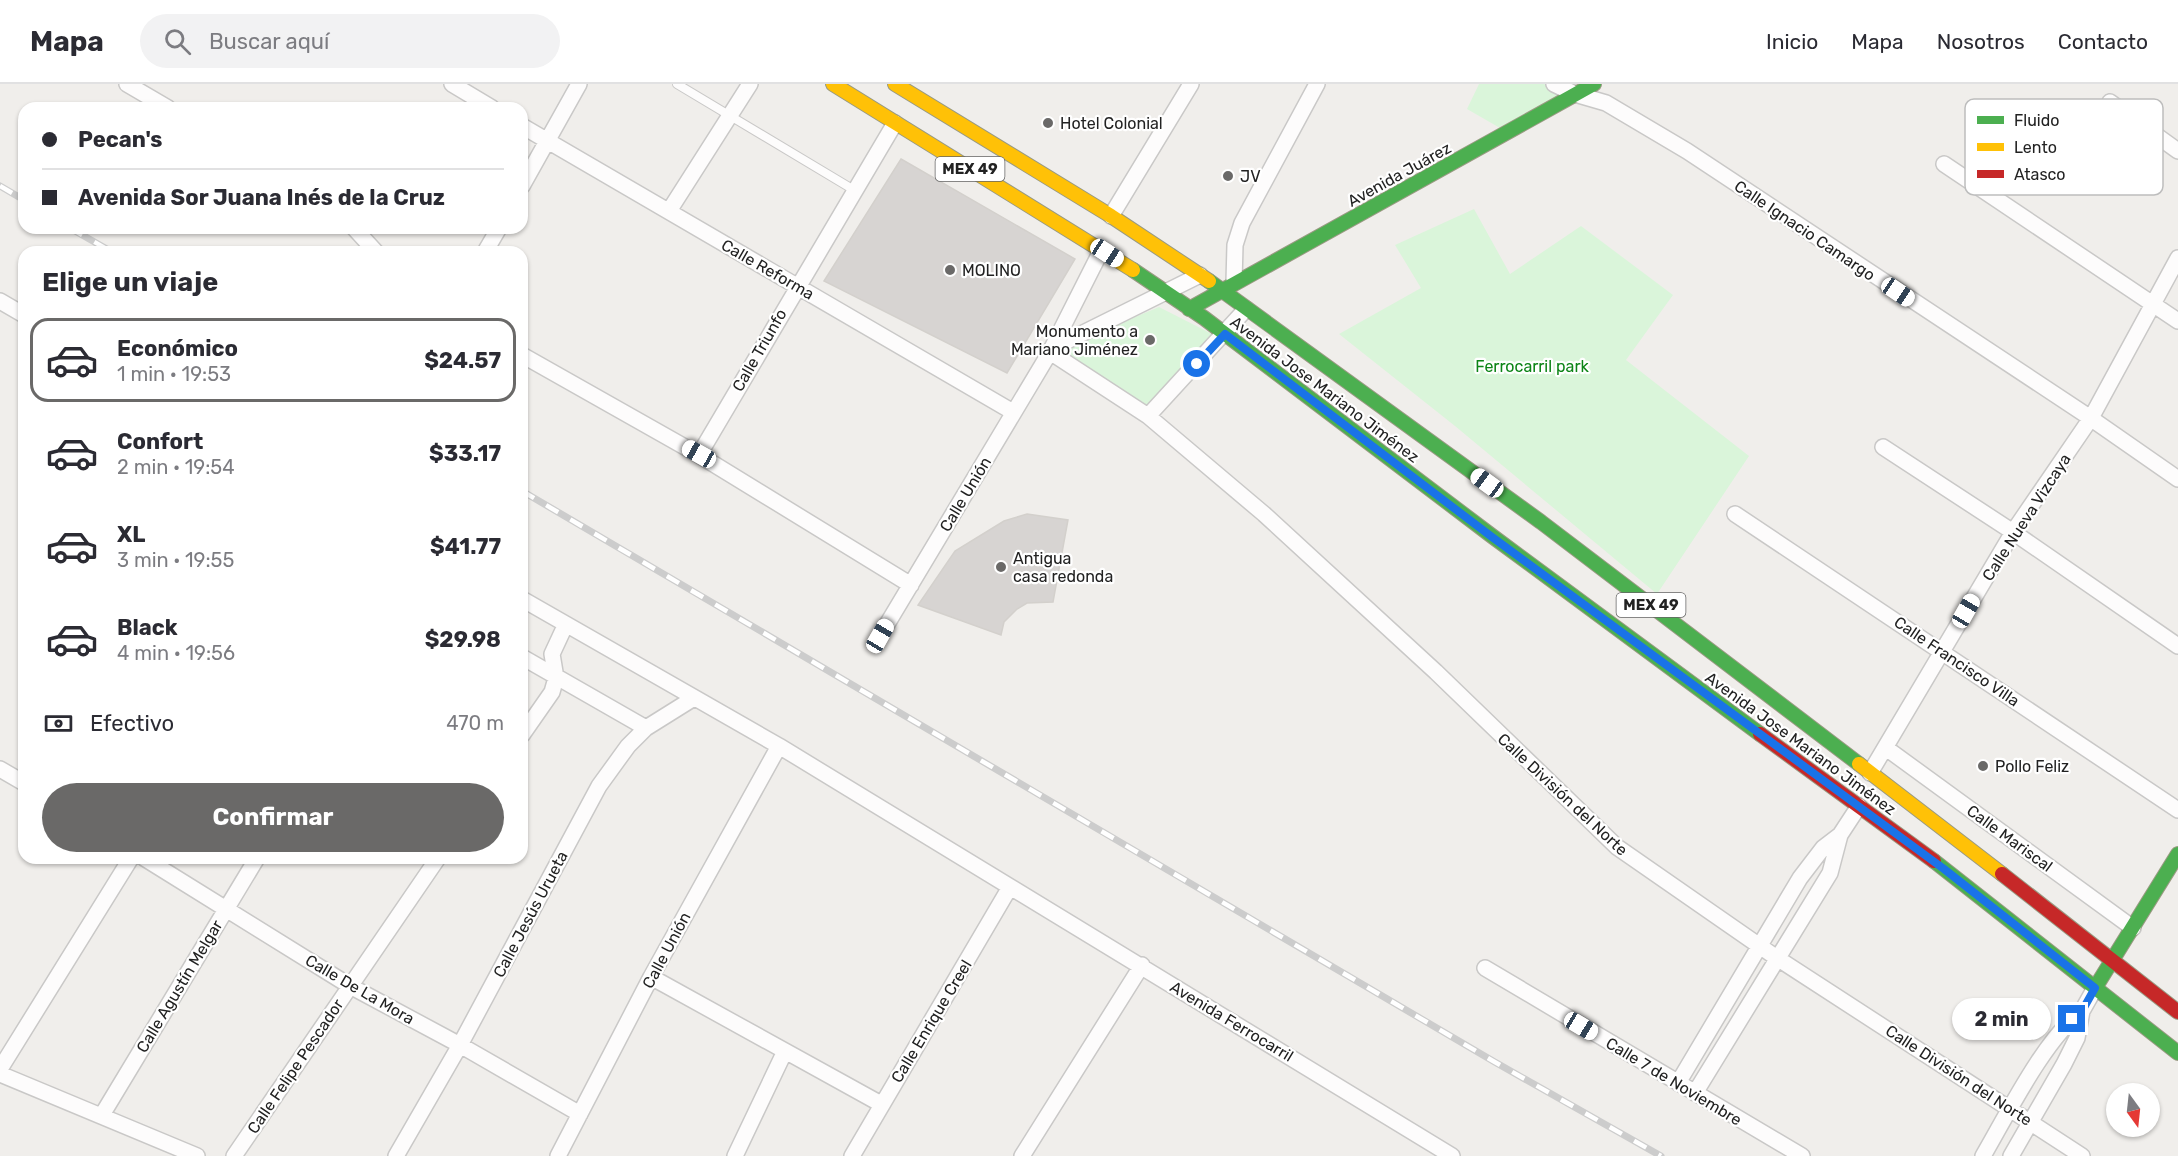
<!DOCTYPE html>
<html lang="es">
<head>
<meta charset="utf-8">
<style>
	:root { --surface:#fff; --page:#f2f2f3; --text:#2b2b33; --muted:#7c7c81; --line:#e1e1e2; --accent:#6a6968 }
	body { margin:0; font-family:Rubik,sans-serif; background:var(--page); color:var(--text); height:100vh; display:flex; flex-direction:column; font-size:22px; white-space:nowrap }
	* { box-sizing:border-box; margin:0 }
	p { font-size:20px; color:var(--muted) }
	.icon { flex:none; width:33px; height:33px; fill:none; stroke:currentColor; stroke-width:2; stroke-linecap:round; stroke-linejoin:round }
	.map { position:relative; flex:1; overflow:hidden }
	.sheet { position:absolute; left:18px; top:162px; width:510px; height:618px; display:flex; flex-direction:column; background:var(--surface); border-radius:18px; box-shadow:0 2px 4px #0004 }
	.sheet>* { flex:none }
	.hud { position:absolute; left:18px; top:18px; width:510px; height:132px; border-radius:18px; box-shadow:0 2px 4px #0004; display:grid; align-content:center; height:132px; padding:0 24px; background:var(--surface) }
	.needle { width:39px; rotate:165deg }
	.controls { position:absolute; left:2106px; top:999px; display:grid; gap:12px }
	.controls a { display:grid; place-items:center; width:54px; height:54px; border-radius:50%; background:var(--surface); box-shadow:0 2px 4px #0004; font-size:30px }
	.end { position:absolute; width:27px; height:27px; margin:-14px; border:8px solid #1a73e8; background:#fff; box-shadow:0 0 0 3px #fff }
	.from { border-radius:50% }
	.bubble { position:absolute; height:42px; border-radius:21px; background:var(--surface); box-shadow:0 2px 4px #0004; font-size:20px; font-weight:700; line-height:42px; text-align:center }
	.car { position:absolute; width:18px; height:36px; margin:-18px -9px; border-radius:8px; box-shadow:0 0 4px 2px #0007; background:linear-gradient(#fff 24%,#345 0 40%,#fff 0 76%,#345 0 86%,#fff 0) }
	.hud b { display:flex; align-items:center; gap:21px; height:57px; font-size:22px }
	.hud b+b { border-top:2px solid var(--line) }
	.hud i { width:15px; height:15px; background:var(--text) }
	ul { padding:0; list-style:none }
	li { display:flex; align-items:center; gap:18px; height:84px; margin:0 12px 9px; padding:0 12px; border:3px solid transparent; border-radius:18px }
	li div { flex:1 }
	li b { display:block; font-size:22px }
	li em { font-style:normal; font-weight:700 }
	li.on { border-color:var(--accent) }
	li>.icon { width:54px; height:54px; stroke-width:1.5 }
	h2 { padding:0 24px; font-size:27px; line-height:72px }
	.pay { display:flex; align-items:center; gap:15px; height:66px; padding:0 24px; font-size:22px }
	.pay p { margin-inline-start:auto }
	.cta { display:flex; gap:12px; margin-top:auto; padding:12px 24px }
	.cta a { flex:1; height:69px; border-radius:36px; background:var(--accent); color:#fff; font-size:24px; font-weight:700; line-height:69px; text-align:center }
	header { display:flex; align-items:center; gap:36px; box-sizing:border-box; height:84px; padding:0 30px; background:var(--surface); border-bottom:2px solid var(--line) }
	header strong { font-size:28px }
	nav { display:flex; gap:33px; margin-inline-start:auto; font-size:21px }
	.search { width:420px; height:54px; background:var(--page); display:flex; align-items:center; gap:15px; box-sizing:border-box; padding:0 21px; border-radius:33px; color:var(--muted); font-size:22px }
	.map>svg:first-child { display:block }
	.park { fill:#daf5da }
	.building { fill:#d7d4d2; stroke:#d3d0cc; stroke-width:1.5 }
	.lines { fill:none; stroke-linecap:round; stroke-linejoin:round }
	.lane-casing { stroke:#c9c8c7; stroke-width:10 }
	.street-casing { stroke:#c9c8c7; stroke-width:18 }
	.fast-casing { stroke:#999a82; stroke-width:16 }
	.slow-casing { stroke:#999a82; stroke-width:16 }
	.jam-casing { stroke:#999a82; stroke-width:16 }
	.lane { stroke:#fdfcfc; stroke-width:8 }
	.street { stroke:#fdfcfc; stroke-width:15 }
	.fast { stroke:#4caf50; stroke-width:14 }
	.slow { stroke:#ffc107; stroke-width:14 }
	.jam { stroke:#c62828; stroke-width:14 }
	.rail-casing { stroke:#ccc; stroke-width:7 }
	.rail { stroke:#fff; stroke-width:4.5; stroke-dasharray:14; stroke-linecap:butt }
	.route { stroke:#1a73e8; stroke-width:8 }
	.poi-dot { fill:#6a6968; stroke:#fff; stroke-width:2 }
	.labels { text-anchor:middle; stroke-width:4.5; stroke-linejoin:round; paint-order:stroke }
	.shield { fill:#fff; stroke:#646464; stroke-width:1.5 }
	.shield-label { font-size:15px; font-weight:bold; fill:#222 }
	.poi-label { font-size:16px; fill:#222; stroke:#fff; text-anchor:start }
	.street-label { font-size:16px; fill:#222; stroke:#fff }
	.park-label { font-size:16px; fill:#0c8416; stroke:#fff }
	.key { fill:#fff; stroke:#bdbdbd; stroke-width:1.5 }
	.key-label { font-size:16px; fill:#222 }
</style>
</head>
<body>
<header>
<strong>Mapa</strong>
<div class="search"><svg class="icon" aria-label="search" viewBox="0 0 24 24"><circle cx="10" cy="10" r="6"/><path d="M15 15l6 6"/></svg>Buscar aquí</div>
<nav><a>Inicio</a><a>Mapa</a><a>Nosotros</a><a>Contacto</a></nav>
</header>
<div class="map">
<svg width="2178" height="1072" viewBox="0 0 2178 1072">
	<rect width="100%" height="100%" fill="#f0eeeb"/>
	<path class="park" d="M 1479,0 L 1544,0 L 1563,10 L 1500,44 L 1467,25 Z
		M 1474,125 L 1510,190 L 1581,142 L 1673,211 L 1626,276 L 1749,372 L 1657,510 L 1455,342 L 1339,250 L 1421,204 L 1395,161 Z
		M 1159,223 L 1216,252 L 1147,326 L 1056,266 Z"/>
	<path class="building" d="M 901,75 L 1075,175 L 1007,289 L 824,197 Z
		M 1027,430 L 1068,436 L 1053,518 L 1027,519 L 1017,525 L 1004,538 L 1001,551 L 918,521 L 955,467 L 1004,437 Z"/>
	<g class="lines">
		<defs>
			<path id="lane" d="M 677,0 L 854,106"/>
			<path id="street" d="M 127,0 L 168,24
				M 452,0 L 492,24
				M 1554,0 L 1575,10 L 1606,19 L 1687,67 L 2086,331 L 2178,395
				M 2110,18 L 2178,67
				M 522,42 L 1013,328
				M 1944,80 L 2178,237
				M 522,102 L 579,0
				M 669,127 L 750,0
				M 1111,132 L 1191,0
				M 354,144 L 376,168
				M 485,168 L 499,144
				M 1234,198 L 1235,161 L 1242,139 L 1317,0
				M 0,217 L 24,231
				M 1051,265 L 1200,191
				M 1050,268 L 1148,332 L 1264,430 L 1436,588 L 1617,763 L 1777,874 L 2082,1072
				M 522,271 L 699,371 L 911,501
				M 1148,332 L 1246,225
				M 1883,363 L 2013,448 L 2178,562
				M 699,371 L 895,39
				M 1735,430 L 2178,726
				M 522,515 L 779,662 L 1452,1072
				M 880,552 L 1050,268 L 1102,165
				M 522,573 L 646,644
				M 522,651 L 552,608 L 556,594 L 552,570 L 565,542
				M 1886,664 L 2133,844
				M 0,685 L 24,699
				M 1870,689 L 2013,448 L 2091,334 L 2178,174
				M 144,774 L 350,902 L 460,961 L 580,1030
				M 1485,884 L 1802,1072
				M 651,893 L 881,1020
				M 0,985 L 131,774
				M 0,990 L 197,1072
				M 1678,999 L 1800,794 L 1823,764 L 1840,751 L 1859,722
				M 1695,1009 L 1830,789 L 1840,751
				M 102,1031 L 257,774
				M 234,1072 L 438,774
				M 396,1072 L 460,961 L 599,702 L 628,662 L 646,644 L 694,614
				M 558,1072 L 651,893 L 779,662
				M 735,1072 L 785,967
				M 852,1072 L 1010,803
				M 1022,1072 L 1142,881
				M 1983,1072 C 2007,1031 2045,954 2082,927
				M 2011,1072 L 2064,980 L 2077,954 L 2082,927 L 2095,904"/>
			<path id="fast" d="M 1133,186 L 1204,234 L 1492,452 L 1760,650
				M 1209,197 L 1541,438 L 1859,680
				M 1189,225 L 1594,0
				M 1934,777 L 2178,969
				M 2095,904 L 2178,770"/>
			<path id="slow" d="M 833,0 L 1133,186
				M 895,0 L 1111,132 L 1209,197
				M 1859,680 L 2002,790"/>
			<path id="jam" d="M 1760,650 L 1934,777
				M 2002,790 L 2178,928"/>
		</defs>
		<use href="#lane" class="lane-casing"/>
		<use href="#street" class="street-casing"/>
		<use href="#fast" class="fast-casing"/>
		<use href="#slow" class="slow-casing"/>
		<use href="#jam" class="jam-casing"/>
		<use href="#lane" class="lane"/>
		<use href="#street" class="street"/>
		<use href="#fast" class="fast"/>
		<use href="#slow" class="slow"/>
		<use href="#jam" class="jam"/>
		<defs>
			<path id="rail" d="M 0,102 L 24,116
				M 70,144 L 112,168
				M 522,407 L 1493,977 L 1661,1072"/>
		</defs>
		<use href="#rail" class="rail-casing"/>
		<use href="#rail" class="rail"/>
	</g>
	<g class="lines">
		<path class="route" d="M 1197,280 L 1225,250 L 1492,453 L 1944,785 L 2095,904 L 2082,927 L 2072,935"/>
	</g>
	<g class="poi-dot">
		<circle cx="1048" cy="39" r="6"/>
		<circle cx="1228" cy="92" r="6"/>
		<circle cx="950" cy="186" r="6"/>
		<circle cx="1150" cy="256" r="6"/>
		<circle cx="1001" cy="483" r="6"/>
		<circle cx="1983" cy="682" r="6"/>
	</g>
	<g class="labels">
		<g class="shield">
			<rect x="935.5" y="73" width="69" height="24" rx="4.5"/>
			<rect x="1616.5" y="509" width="69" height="24" rx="4.5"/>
		</g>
		<g class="shield-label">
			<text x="970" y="90">MEX 49</text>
			<text x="1651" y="526">MEX 49</text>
		</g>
		<g class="poi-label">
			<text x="1060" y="45">Hotel Colonial</text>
			<text x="1240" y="98">JV</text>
			<text x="962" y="192">MOLINO</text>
			<text x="1138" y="253" text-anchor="end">Monumento a<tspan x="1138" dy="18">Mariano Jiménez</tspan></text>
			<text x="1013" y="480">Antigua<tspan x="1013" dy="18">casa redonda</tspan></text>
			<text x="1995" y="688">Pollo Feliz</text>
		</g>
		<g class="street-label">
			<text transform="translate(1399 90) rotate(-29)" y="6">Avenida Juárez</text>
			<text transform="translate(1805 146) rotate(34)" y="6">Calle Ignacio Camargo</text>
			<text transform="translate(768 185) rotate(30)" y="6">Calle Reforma</text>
			<text transform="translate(759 266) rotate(-60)" y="6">Calle Triunfo</text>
			<text transform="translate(1325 305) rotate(37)" y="6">Avenida Jose Mariano Jiménez</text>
			<text transform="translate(965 410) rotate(-59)" y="6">Calle Unión</text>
			<text transform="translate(2026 433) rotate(-57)" y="6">Calle Nueva Vizcaya</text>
			<text transform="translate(1957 577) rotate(34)" y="6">Calle Francisco Villa</text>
			<text transform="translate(1801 659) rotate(36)" y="6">Avenida Jose Mariano Jiménez</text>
			<text transform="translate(1563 710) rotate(43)" y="6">Calle División del Norte</text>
			<text transform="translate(2010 754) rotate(36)" y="6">Calle Mariscal</text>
			<text transform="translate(530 830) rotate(-62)" y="6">Calle Jesús Urueta</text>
			<text transform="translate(666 866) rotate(-62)" y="6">Calle Unión</text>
			<text transform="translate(179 902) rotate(-59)" y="6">Calle Agustín Melgar</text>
			<text transform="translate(360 905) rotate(30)" y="6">Calle De La Mora</text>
			<text transform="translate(931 937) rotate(-59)" y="6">Calle Enrique Creel</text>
			<text transform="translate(1232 937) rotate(31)" y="6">Avenida Ferrocarril</text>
			<text transform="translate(295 982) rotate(-56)" y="6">Calle Felipe Pescador</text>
			<text transform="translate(1959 991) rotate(33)" y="6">Calle División del Norte</text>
			<text transform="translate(1674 997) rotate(31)" y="6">Calle 7 de Noviembre</text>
		</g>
		<g class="park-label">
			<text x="1532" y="288">Ferrocarril park</text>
		</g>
	</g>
	<rect x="1965" y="15" width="198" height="96" rx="9" class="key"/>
	<rect x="1977" y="32" width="27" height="8" fill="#4caf50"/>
	<rect x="1977" y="59" width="27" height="8" fill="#ffc107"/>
	<rect x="1977" y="86" width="27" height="8" fill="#c62828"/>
	<g class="key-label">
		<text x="2014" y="42">Fluido</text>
		<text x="2014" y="69">Lento</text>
		<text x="2014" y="96">Atasco</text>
	</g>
</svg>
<div class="controls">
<a><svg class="needle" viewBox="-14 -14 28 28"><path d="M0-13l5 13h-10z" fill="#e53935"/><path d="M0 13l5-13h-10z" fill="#7c7c81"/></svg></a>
</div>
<i class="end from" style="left:1197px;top:280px"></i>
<i class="end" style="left:2072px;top:935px"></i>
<div class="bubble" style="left:1952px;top:914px;width:99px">2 min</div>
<i class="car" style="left:1107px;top:169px;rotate:123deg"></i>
<i class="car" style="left:1898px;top:208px;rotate:124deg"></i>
<i class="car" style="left:699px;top:370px;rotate:299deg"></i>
<i class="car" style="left:1487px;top:399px;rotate:306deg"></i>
<i class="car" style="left:1966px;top:527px;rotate:30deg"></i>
<i class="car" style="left:880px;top:552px;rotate:30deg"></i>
<i class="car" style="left:1581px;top:942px;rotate:121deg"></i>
<div class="hud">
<b><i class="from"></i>Pecan's</b>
<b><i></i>Avenida Sor Juana Inés de la Cruz</b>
</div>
<section class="sheet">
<h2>Elige un viaje</h2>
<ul>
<li class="on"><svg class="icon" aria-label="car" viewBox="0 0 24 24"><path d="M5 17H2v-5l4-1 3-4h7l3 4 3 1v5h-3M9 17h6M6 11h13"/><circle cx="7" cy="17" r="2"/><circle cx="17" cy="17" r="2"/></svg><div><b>Económico</b><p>1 min · 19:53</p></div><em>$24.57</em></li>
<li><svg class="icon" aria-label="car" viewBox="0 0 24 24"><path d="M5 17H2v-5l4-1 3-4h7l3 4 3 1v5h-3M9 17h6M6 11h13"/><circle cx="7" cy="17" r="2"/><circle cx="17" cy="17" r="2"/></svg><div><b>Confort</b><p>2 min · 19:54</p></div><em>$33.17</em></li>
<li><svg class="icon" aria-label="car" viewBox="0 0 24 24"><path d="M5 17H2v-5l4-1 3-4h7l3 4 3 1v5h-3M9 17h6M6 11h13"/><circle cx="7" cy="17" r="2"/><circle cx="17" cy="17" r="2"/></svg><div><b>XL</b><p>3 min · 19:55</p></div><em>$41.77</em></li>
<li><svg class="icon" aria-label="car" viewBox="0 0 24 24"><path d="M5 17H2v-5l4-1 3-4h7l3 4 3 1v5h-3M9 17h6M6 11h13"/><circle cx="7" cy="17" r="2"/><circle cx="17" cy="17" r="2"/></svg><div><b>Black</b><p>4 min · 19:56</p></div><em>$29.98</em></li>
</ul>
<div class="pay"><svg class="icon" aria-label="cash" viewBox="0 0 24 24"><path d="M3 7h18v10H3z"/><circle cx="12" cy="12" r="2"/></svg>Efectivo<p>470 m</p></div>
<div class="cta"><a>Confirmar</a></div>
</section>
</div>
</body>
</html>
